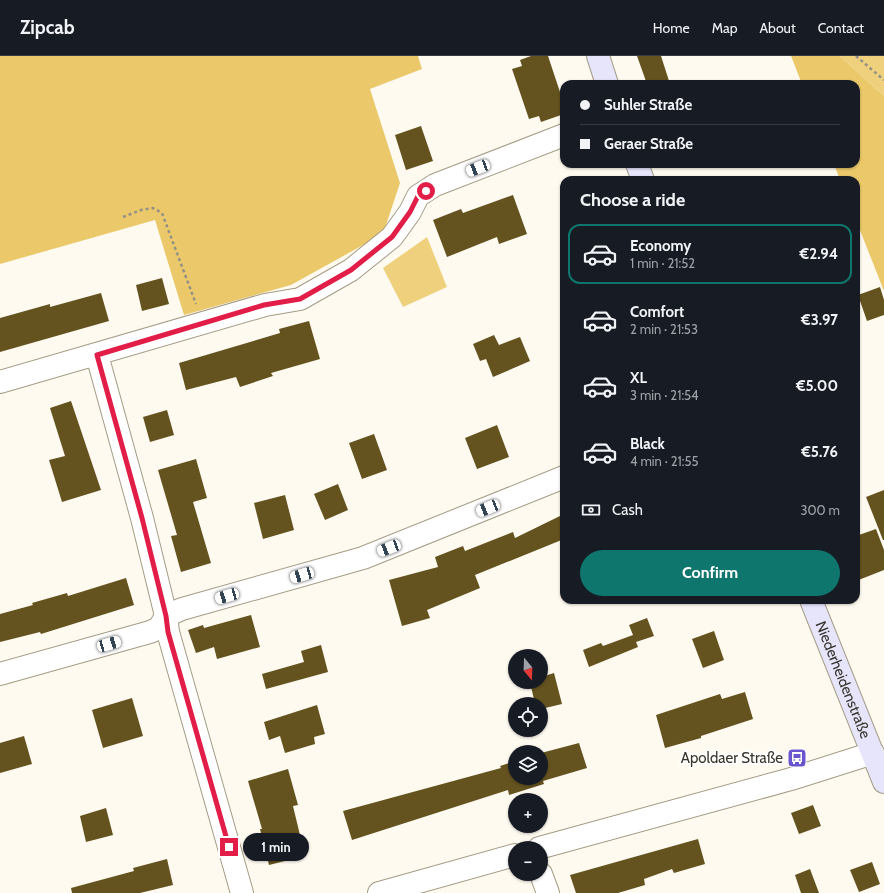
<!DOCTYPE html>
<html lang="en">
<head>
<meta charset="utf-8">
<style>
	:root { --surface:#171b24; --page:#20242c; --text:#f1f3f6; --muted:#9ea1a6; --line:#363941; --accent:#0f766e }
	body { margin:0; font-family:Cabin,sans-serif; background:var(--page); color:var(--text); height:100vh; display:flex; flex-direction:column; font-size:15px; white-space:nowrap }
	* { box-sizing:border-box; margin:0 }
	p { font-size:13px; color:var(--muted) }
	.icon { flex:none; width:22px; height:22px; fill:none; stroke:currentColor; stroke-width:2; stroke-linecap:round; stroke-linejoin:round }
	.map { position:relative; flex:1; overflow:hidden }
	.sheet { position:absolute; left:560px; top:120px; width:300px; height:428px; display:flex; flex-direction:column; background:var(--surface); border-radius:12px; box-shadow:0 1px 3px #0004 }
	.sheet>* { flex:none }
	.hud { position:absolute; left:560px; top:24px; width:300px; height:88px; border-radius:12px; box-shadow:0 1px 3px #0004; display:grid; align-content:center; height:88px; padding:0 20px; background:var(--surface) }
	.needle { width:26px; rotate:161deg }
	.fabs { position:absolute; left:508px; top:593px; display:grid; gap:8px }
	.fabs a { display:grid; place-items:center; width:40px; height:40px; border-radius:50%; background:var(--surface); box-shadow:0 1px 3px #0004; font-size:20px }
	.end { position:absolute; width:18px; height:18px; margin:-9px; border:5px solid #e11d48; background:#fff; box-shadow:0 0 0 2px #fff }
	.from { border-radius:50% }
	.bubble { position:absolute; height:28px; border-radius:14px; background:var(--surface); box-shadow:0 1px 3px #0004; font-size:13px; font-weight:700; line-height:28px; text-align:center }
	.car { position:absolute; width:12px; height:24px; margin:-12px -6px; border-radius:5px; box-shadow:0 0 3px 1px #0007; background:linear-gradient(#fff 24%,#345 0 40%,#fff 0 76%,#345 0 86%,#fff 0) }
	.hud b { display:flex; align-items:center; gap:14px; height:38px; font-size:15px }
	.hud b+b { border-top:1px solid var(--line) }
	.hud i { width:10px; height:10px; background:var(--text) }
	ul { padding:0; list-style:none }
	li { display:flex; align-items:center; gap:12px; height:60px; margin:0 8px 6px; padding:0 12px; border:2px solid transparent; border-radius:12px }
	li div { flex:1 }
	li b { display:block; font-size:15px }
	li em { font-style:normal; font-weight:700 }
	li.current { border-color:var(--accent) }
	li>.icon { width:36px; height:36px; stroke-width:1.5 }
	h2 { padding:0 20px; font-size:18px; line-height:48px }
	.pay { display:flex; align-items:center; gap:10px; height:44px; padding:0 20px; font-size:15px }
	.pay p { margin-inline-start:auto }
	.action { display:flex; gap:8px; margin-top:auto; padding:8px 20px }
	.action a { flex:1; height:46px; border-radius:24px; background:var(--accent); color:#fff; font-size:16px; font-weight:700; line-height:46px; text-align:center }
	header { display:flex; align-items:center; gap:24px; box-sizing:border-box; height:56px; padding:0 20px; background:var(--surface); border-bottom:1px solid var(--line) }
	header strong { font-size:19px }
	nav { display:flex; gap:22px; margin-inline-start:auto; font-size:14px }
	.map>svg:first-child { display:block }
	.green { fill:#efd17d }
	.forest { fill:#ebc96a }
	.building { fill:#64521f }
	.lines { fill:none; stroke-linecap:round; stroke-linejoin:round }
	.street-casing { stroke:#a59c84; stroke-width:24 }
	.secondary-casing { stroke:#a59c84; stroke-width:24 }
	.path { stroke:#949086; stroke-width:2.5; stroke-dasharray:3 3; stroke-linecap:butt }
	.street { stroke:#fff; stroke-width:22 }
	.secondary { stroke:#e6e5fc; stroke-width:22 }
	.route { stroke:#e11d48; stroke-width:5 }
	.labels { text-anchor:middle; stroke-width:4; stroke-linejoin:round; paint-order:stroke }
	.street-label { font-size:15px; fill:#39352b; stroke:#fff }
	.poi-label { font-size:15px; fill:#39352b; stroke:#fff; text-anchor:end }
</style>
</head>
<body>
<header>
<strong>Zipcab</strong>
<nav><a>Home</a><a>Map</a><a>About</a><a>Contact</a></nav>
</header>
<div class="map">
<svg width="884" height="837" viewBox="0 0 884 837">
	<rect width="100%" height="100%" fill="#fefaf0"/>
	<path class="green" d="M 840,0 L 884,0 L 884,40 Z
		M 427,181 L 447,231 L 403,251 L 383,212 Z"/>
	<path class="forest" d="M 0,0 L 418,0 L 422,13 L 370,33 L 400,127 L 383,178 L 291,229 L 184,259 L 155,164 L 0,208 Z
		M 791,0 L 840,0 L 884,40 L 884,235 L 856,164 L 856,124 L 840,124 L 834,108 L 856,108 L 856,28 L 802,28 Z"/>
	<path class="building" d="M 531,0 L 548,0 L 564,48 L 564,58 L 541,66 L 539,60 L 529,63 L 512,13 L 522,10 L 520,4 Z
		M 637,0 L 661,0 L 670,28 L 647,28 Z
		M 421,70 L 433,105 L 406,114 L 395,79 Z
		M 513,139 L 527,178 L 499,188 L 497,181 L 447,201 L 433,164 L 461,153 L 463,157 Z
		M 162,222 L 169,248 L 142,255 L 136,229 Z
		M 880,231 L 884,244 L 884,259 L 867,265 L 858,239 Z
		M 101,237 L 109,265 L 0,296 L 0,262 L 50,248 L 50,251 Z
		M 309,265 L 320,303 L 271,317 L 273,320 L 240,331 L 236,321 L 186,334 L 179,307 L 280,277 L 279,273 Z
		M 494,279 L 499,289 L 520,281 L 530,305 L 493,321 L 486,303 L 480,305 L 473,288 Z
		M 71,345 L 101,434 L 62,446 L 49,404 L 65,400 L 50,352 Z
		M 167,354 L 174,379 L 150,386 L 143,361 Z
		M 497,369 L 509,401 L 477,413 L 465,382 Z
		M 374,378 L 387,414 L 362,423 L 349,387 Z
		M 196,403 L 207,442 L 193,446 L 211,507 L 181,516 L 171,480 L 177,479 L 158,414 Z
		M 338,428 L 348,454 L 325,464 L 314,438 Z
		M 884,434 L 884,484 L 883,484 L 866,441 Z
		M 285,439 L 294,474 L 263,483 L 254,447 Z
		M 560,460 L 564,469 L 564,483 L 475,519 L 480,532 L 427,554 L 430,562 L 402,570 L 389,524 L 438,511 L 435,501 L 463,490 L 465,495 L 513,476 L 515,482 Z
		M 876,473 L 884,494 L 884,514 L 856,525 L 856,480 Z
		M 126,522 L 134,549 L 41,578 L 40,576 L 0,586 L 0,558 L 33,549 L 32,547 L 67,537 L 68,540 Z
		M 251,559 L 260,591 L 217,603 L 214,591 L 196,597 L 188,574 L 203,569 L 204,572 Z
		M 647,562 L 654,580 L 636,586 L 638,591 L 589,611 L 583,594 L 601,587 L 603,590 L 633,579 L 629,569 Z
		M 714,575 L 724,604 L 703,612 L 692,583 Z
		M 321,589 L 328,616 L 266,633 L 262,618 L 304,606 L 301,595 Z
		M 554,617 L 562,648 L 541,653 L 541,648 L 535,648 L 530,626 L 541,626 L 541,621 Z
		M 745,636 L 753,663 L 701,680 L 701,682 L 665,692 L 656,659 L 720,638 L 722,643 Z
		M 132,642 L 143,680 L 103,692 L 92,654 Z
		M 317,649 L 325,678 L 314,681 L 315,688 L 285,697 L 280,680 L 269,684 L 264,666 Z
		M 24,680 L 32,708 L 0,717 L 0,687 Z
		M 579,687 L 587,712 L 543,725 L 544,728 L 509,739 L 508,734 L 352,784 L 343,755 L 501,712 L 500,710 L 515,705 L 515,722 L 541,722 L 541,697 Z
		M 288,713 L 298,749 L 293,750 L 305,800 L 269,809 L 260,773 L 262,773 L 248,725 Z
		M 813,749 L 821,770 L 799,778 L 791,757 Z
		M 106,752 L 113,779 L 86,786 L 80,760 Z
		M 698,783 L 705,808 L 674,817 L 672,813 L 644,823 L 645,829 L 618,837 L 576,837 L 570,819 Z
		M 167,803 L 173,829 L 140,837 L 72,837 L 71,832 L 134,815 L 133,812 Z
		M 872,806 L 880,828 L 859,836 L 850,814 Z
		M 810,813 L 819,837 L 801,837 L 795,819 Z"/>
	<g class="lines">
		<defs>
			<path id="street" d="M 97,299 L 142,462 L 166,560 L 168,576 L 242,837
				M 0,326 L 265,249 L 300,243 L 351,214 L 392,181 L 410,156 L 418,140 L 435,129 L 564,79
				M 0,618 L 150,576 L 159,572 L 166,560 L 182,553 L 363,502 L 564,421
				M 539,792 L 791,723 L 873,697
				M 541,818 L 548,837
				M 379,837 L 515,799"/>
			<g id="secondary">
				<path d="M 598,0 L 607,28"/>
				<path d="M 637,108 L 643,124"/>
				<path id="s1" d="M 811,544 L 884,726"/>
			</g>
		</defs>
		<use href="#street" class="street-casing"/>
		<use href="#secondary" class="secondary-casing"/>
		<path class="path" d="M 856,0 L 884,24
			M 123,161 L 141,154 L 153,152 L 162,157 L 196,248"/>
		<use href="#street" class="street"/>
		<use href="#secondary" class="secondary"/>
	</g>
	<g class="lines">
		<path class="route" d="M 229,791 L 168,576 L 166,560 L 142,462 L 97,299 L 264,249 L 300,243 L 351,214 L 392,181 L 410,156 L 418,140 L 426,135"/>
	</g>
	<defs>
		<symbol id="bus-square" viewBox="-11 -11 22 22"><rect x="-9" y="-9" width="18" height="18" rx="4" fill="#6956cf" stroke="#fff"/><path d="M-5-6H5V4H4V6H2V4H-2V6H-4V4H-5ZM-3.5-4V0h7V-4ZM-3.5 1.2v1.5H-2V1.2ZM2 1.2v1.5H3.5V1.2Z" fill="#fff"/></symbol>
	</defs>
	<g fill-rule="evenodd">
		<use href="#bus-square" x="786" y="691" width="22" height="22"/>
	</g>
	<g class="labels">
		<g class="street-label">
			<text dy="5" stroke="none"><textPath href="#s1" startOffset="86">Niederheidenstraße</textPath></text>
		</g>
		<g class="poi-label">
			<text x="783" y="707">Apoldaer Straße</text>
		</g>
	</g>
</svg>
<div class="fabs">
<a><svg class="needle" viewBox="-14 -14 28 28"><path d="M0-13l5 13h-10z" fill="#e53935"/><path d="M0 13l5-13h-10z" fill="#9ea1a6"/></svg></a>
<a><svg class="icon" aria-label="locate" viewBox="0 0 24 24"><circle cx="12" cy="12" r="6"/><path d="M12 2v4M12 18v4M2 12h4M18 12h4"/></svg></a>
<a><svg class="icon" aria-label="layers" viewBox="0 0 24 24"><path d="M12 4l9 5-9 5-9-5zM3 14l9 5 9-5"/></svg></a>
<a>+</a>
<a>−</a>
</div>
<i class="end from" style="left:426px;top:135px"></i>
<i class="end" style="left:229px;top:791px"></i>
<div class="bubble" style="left:243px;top:777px;width:66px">1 min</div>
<i class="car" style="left:478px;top:112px;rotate:249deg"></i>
<i class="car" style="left:488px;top:452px;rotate:248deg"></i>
<i class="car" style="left:389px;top:492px;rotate:249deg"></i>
<i class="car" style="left:302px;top:519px;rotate:254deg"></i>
<i class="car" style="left:227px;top:540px;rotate:254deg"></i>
<i class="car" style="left:109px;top:588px;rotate:74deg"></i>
<div class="hud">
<b><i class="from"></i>Suhler Straße</b>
<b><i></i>Geraer Straße</b>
</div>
<section class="sheet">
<h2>Choose a ride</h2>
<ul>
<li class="current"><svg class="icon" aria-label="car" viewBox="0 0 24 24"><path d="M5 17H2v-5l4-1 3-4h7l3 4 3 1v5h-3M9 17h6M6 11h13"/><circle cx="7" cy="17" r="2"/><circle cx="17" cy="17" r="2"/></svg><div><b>Economy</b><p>1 min · 21:52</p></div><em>€2.94</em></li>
<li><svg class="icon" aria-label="car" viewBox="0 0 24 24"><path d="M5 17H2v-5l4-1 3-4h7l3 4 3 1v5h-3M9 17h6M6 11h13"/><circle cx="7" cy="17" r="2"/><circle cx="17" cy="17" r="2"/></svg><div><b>Comfort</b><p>2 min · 21:53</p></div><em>€3.97</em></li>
<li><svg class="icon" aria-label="car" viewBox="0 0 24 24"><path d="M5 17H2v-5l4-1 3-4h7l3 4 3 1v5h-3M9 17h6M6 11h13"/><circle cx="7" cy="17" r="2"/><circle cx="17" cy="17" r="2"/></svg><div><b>XL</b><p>3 min · 21:54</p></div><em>€5.00</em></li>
<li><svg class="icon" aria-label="car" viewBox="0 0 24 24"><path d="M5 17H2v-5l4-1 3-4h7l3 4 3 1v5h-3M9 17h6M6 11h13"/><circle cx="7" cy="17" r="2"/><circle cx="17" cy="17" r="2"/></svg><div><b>Black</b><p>4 min · 21:55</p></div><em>€5.76</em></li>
</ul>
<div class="pay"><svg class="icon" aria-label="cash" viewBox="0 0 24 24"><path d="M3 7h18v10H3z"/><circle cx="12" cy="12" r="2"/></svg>Cash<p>300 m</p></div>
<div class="action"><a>Confirm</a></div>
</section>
</div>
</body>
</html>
